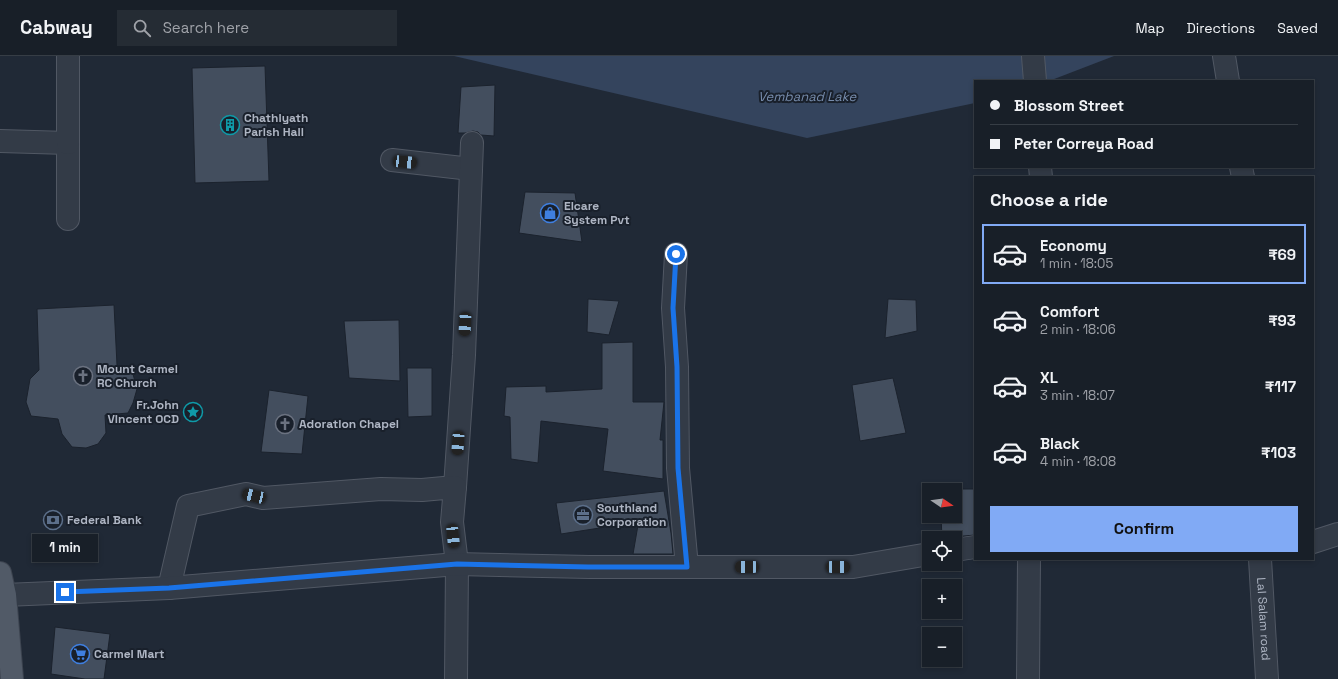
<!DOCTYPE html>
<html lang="en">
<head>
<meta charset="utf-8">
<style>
	:root { --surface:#181f28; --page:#252c34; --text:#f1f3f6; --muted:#9fa2a8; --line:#363d45; --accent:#81aaf5 }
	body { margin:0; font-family:"Space Grotesk",sans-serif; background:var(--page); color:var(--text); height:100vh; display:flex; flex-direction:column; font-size:15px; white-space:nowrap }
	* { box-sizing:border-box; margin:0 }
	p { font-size:13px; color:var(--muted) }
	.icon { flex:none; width:22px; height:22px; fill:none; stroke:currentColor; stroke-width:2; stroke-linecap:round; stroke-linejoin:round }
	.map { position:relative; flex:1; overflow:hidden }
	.panel { position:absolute; left:974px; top:120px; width:340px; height:384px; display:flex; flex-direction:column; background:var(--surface); border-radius:0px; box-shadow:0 2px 6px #0003,0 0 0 1px var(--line) }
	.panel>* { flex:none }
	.hud { position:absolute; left:974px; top:24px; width:340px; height:88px; border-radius:0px; box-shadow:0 2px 6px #0003,0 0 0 1px var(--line); display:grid; align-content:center; height:88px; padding:0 16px; background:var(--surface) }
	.needle { width:26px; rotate:103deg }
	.controls { position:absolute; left:922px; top:427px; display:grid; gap:8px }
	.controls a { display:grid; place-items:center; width:40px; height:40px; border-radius:0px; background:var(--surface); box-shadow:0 2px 6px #0003,0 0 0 1px var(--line); font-size:20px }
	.end { position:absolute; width:18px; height:18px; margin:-9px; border:5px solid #1a73e8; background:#fff; box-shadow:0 0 0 2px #fff }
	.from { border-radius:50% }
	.bubble { position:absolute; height:28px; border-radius:0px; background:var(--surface); box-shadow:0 2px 6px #0003,0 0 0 1px var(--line); font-size:13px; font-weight:700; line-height:28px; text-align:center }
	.car { position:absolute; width:12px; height:24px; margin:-12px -6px; border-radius:5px; box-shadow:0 0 3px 1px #0007; background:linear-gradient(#222 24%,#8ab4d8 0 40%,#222 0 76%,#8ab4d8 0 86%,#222 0) }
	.hud b { display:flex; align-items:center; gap:14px; height:38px; font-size:15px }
	.hud b+b { border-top:1px solid var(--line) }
	.hud i { width:10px; height:10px; background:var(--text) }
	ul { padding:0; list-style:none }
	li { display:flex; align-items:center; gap:12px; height:60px; margin:0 8px 6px; padding:0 8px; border:2px solid transparent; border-radius:0px }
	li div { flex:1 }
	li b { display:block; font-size:15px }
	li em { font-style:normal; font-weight:700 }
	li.active { border-color:var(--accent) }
	li>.icon { width:36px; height:36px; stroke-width:1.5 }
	h2 { padding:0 16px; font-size:18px; line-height:48px }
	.cta { display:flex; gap:8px; margin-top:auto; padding:8px 16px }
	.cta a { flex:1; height:46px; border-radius:0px; background:var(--accent); color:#111; font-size:16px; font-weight:700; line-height:46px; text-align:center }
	header { display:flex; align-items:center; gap:24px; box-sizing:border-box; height:56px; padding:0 20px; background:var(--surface); border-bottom:1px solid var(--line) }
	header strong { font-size:19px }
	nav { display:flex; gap:22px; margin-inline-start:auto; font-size:14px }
	.search { width:280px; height:36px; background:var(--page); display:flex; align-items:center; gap:10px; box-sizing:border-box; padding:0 14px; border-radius:0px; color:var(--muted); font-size:15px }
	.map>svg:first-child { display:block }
	.water { fill:#34445d }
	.building { fill:#434e5e; stroke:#1b222d }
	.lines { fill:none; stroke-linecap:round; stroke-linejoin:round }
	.minor-casing { stroke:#515864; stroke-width:24 }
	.major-casing { stroke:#3d4450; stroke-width:24 }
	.minor { stroke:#333b47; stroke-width:22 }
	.major { stroke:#515a67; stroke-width:22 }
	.route { stroke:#1a73e8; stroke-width:5 }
	.labels { text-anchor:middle; stroke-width:4; stroke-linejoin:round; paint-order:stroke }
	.poi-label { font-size:12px; font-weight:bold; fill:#aeb5c3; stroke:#19202b; text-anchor:start }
	.street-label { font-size:12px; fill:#aeb5c3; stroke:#19202b }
	.water-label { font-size:13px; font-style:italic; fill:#768bab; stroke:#19202b }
</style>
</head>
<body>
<header>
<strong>Cabway</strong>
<div class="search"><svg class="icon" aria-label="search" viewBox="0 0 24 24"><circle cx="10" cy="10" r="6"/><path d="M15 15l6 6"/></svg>Search here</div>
<nav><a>Map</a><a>Directions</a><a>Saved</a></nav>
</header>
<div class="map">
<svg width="1338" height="623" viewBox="0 0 1338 623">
	<rect width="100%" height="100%" fill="#202936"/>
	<path class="water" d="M 454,0 L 1114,0 L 1049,25 L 975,25 L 975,47 L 807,82 Z"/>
	<path class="building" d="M 265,10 L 269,125 L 195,127 L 192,12 Z
		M 495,29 L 494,80 L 481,79 L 478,76 L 473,75 L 465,77 L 458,77 L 461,31 Z
		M 525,136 L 575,137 L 582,186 L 519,177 Z
		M 588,243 L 619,245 L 609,279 L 587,276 Z
		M 888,243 L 916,244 L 917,275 L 885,282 Z
		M 114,249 L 117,309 L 133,318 L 137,333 L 133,347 L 128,357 L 105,359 L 106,377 L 98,388 L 86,392 L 72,391 L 62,378 L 58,363 L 31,360 L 26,346 L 30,323 L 39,314 L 37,253 Z
		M 399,264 L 400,325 L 349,322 L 344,265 Z
		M 633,286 L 633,346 L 664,346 L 660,384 L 663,384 L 663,423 L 603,415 L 608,373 L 541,365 L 538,407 L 511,403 L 510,361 L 504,360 L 506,331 L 546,330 L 546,336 L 602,333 L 602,287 Z
		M 407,312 L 432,312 L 432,360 L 408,361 Z
		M 893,322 L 906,377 L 860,385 L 852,329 Z
		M 269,334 L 308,340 L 302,398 L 261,396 Z
		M 940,433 L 975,433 L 975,479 L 942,482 L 941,460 L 955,460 L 955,434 L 940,434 Z
		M 664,435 L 671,477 L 673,498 L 633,498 L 638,469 L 619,472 L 619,469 L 561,478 L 556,447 Z
		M 55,571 L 110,578 L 104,623 L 85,623 L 51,618 Z"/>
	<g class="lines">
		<defs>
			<g id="minor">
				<path d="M 1033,0 L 1035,25"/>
				<path d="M 1224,0 L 1228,25"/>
				<path d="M 0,85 L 68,87 L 68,163"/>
				<path d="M 68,87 L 68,0"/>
				<path d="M 392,104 L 471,113"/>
				<path d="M 1040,111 L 1041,121"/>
				<path d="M 1241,111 L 1243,121"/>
				<path d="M 676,198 L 673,252 L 677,311 L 678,412 L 687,511"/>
				<path d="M 455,431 L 464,299 L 472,87"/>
				<path d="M 1313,486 L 1338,478"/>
				<path d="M 955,494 L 975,491"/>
				<path id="s1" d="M 1260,503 L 1267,623"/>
				<path d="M 169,532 L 188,450 L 246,438 L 263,442 L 381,433 L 422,434 L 455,431 L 452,466 L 457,508 L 456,623"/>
				<path d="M 5,539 L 169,532 L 457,508 L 589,511 L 853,511 L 929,498"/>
				<path d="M 1028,623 L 1029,503"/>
			</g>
			<path id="major" d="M 0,517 L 5,539 L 12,623"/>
		</defs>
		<use href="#minor" class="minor-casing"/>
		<use href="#major" class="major-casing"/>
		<use href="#minor" class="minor"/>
		<use href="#major" class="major"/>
	</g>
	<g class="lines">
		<path class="route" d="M 65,536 L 169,532 L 457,508 L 588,511 L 687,511 L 678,412 L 677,311 L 673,252 L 676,198"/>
	</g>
	<defs>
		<symbol id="building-ring" viewBox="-11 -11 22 22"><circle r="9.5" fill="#19202b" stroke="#0f9aa8" stroke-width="1.5"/><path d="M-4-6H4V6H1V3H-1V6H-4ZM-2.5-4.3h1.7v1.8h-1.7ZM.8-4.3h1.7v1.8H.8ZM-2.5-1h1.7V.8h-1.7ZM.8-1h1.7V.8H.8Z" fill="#0f9aa8"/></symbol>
		<symbol id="shop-ring" viewBox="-11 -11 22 22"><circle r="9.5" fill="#19202b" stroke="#3f7fe0" stroke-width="1.5"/><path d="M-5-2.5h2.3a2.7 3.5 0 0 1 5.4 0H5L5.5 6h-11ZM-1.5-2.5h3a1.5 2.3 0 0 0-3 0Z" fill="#3f7fe0"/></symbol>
		<symbol id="church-ring" viewBox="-11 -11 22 22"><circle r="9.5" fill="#19202b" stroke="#6b7280" stroke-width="1.5"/><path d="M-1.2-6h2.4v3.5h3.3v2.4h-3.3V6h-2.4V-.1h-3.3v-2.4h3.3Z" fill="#6b7280"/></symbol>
		<symbol id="sight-ring" viewBox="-11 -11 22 22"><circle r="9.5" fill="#19202b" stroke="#0f9aa8" stroke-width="1.5"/><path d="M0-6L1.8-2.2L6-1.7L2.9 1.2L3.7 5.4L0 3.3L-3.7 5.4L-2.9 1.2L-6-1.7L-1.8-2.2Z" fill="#0f9aa8"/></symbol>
		<symbol id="office-ring" viewBox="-11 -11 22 22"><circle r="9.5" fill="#19202b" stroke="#5c6f8a" stroke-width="1.5"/><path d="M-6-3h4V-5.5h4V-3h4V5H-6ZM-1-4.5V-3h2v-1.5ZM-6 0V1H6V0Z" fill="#5c6f8a"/></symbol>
		<symbol id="bank-ring" viewBox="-11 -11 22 22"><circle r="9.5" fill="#19202b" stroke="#5c6f8a" stroke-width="1.5"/><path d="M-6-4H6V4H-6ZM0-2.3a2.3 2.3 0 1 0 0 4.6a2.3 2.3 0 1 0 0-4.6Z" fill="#5c6f8a"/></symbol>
		<symbol id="supermarket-ring" viewBox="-11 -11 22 22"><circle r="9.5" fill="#19202b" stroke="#3f7fe0" stroke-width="1.5"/><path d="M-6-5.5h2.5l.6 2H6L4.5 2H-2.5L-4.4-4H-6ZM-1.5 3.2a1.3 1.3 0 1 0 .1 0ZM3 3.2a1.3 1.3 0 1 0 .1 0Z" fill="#3f7fe0"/></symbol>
	</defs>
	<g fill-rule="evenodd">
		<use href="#building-ring" x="219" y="58" width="22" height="22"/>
		<use href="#shop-ring" x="539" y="146" width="22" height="22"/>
		<use href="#church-ring" x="72" y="309" width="22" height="22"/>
		<use href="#sight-ring" x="182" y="345" width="22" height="22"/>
		<use href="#church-ring" x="274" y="357" width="22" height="22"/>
		<use href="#office-ring" x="572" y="448" width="22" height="22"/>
		<use href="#bank-ring" x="42" y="453" width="22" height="22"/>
		<use href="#supermarket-ring" x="69" y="587" width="22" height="22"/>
	</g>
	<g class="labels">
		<g class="poi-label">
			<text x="244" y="66">Chathiyath<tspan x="244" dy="14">Parish Hall</tspan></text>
			<text x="564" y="154">Elcare<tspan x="564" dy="14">System Pvt</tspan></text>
			<text x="97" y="317">Mount Carmel<tspan x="97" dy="14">RC Church</tspan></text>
			<text x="179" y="353" text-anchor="end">Fr.John<tspan x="179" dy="14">Vincent OCD</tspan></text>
			<text x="299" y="372">Adoration Chapel</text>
			<text x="597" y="456">Southland<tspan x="597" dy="14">Corporation</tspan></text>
			<text x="67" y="468">Federal Bank</text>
			<text x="94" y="602">Carmel Mart</text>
		</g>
		<g class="street-label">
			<text dy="4" stroke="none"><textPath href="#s1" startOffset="60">Lal Salam road</textPath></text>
		</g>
		<g class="water-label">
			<text x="807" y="45">Vembanad Lake</text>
		</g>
	</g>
</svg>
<div class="controls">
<a><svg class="needle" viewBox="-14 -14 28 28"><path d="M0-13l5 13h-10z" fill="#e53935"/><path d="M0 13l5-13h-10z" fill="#9fa2a8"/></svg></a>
<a><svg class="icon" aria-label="locate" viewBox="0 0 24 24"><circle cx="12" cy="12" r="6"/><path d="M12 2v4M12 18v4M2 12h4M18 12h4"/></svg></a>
<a>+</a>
<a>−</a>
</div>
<i class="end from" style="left:676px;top:198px"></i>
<i class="end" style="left:65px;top:536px"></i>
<div class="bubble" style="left:32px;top:478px;width:66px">1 min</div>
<i class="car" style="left:405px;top:106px;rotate:96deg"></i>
<i class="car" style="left:465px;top:268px;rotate:183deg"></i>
<i class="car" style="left:458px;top:387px;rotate:184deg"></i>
<i class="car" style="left:254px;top:440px;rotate:283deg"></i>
<i class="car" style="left:453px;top:480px;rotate:174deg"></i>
<i class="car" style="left:747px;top:511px;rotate:270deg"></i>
<i class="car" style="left:838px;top:511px;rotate:90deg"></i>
<div class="hud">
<b><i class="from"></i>Blossom Street</b>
<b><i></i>Peter Correya Road</b>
</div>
<section class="panel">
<h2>Choose a ride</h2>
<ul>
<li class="active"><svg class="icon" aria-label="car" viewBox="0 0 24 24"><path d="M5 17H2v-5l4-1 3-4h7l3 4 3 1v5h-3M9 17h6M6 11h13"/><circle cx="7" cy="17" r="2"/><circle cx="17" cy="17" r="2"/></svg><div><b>Economy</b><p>1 min · 18:05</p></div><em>₹69</em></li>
<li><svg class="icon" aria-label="car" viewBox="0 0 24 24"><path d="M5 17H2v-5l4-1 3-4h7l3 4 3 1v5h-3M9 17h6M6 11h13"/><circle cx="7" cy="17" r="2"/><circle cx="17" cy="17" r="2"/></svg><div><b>Comfort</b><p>2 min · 18:06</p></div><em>₹93</em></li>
<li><svg class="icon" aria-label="car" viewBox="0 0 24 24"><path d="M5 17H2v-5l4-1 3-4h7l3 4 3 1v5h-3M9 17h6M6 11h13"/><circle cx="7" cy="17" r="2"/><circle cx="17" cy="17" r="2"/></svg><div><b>XL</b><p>3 min · 18:07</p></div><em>₹117</em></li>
<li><svg class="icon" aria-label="car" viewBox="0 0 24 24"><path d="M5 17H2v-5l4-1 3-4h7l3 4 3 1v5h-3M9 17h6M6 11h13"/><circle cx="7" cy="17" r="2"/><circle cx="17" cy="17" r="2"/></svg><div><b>Black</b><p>4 min · 18:08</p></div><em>₹103</em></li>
</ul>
<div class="cta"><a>Confirm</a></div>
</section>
</div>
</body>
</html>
